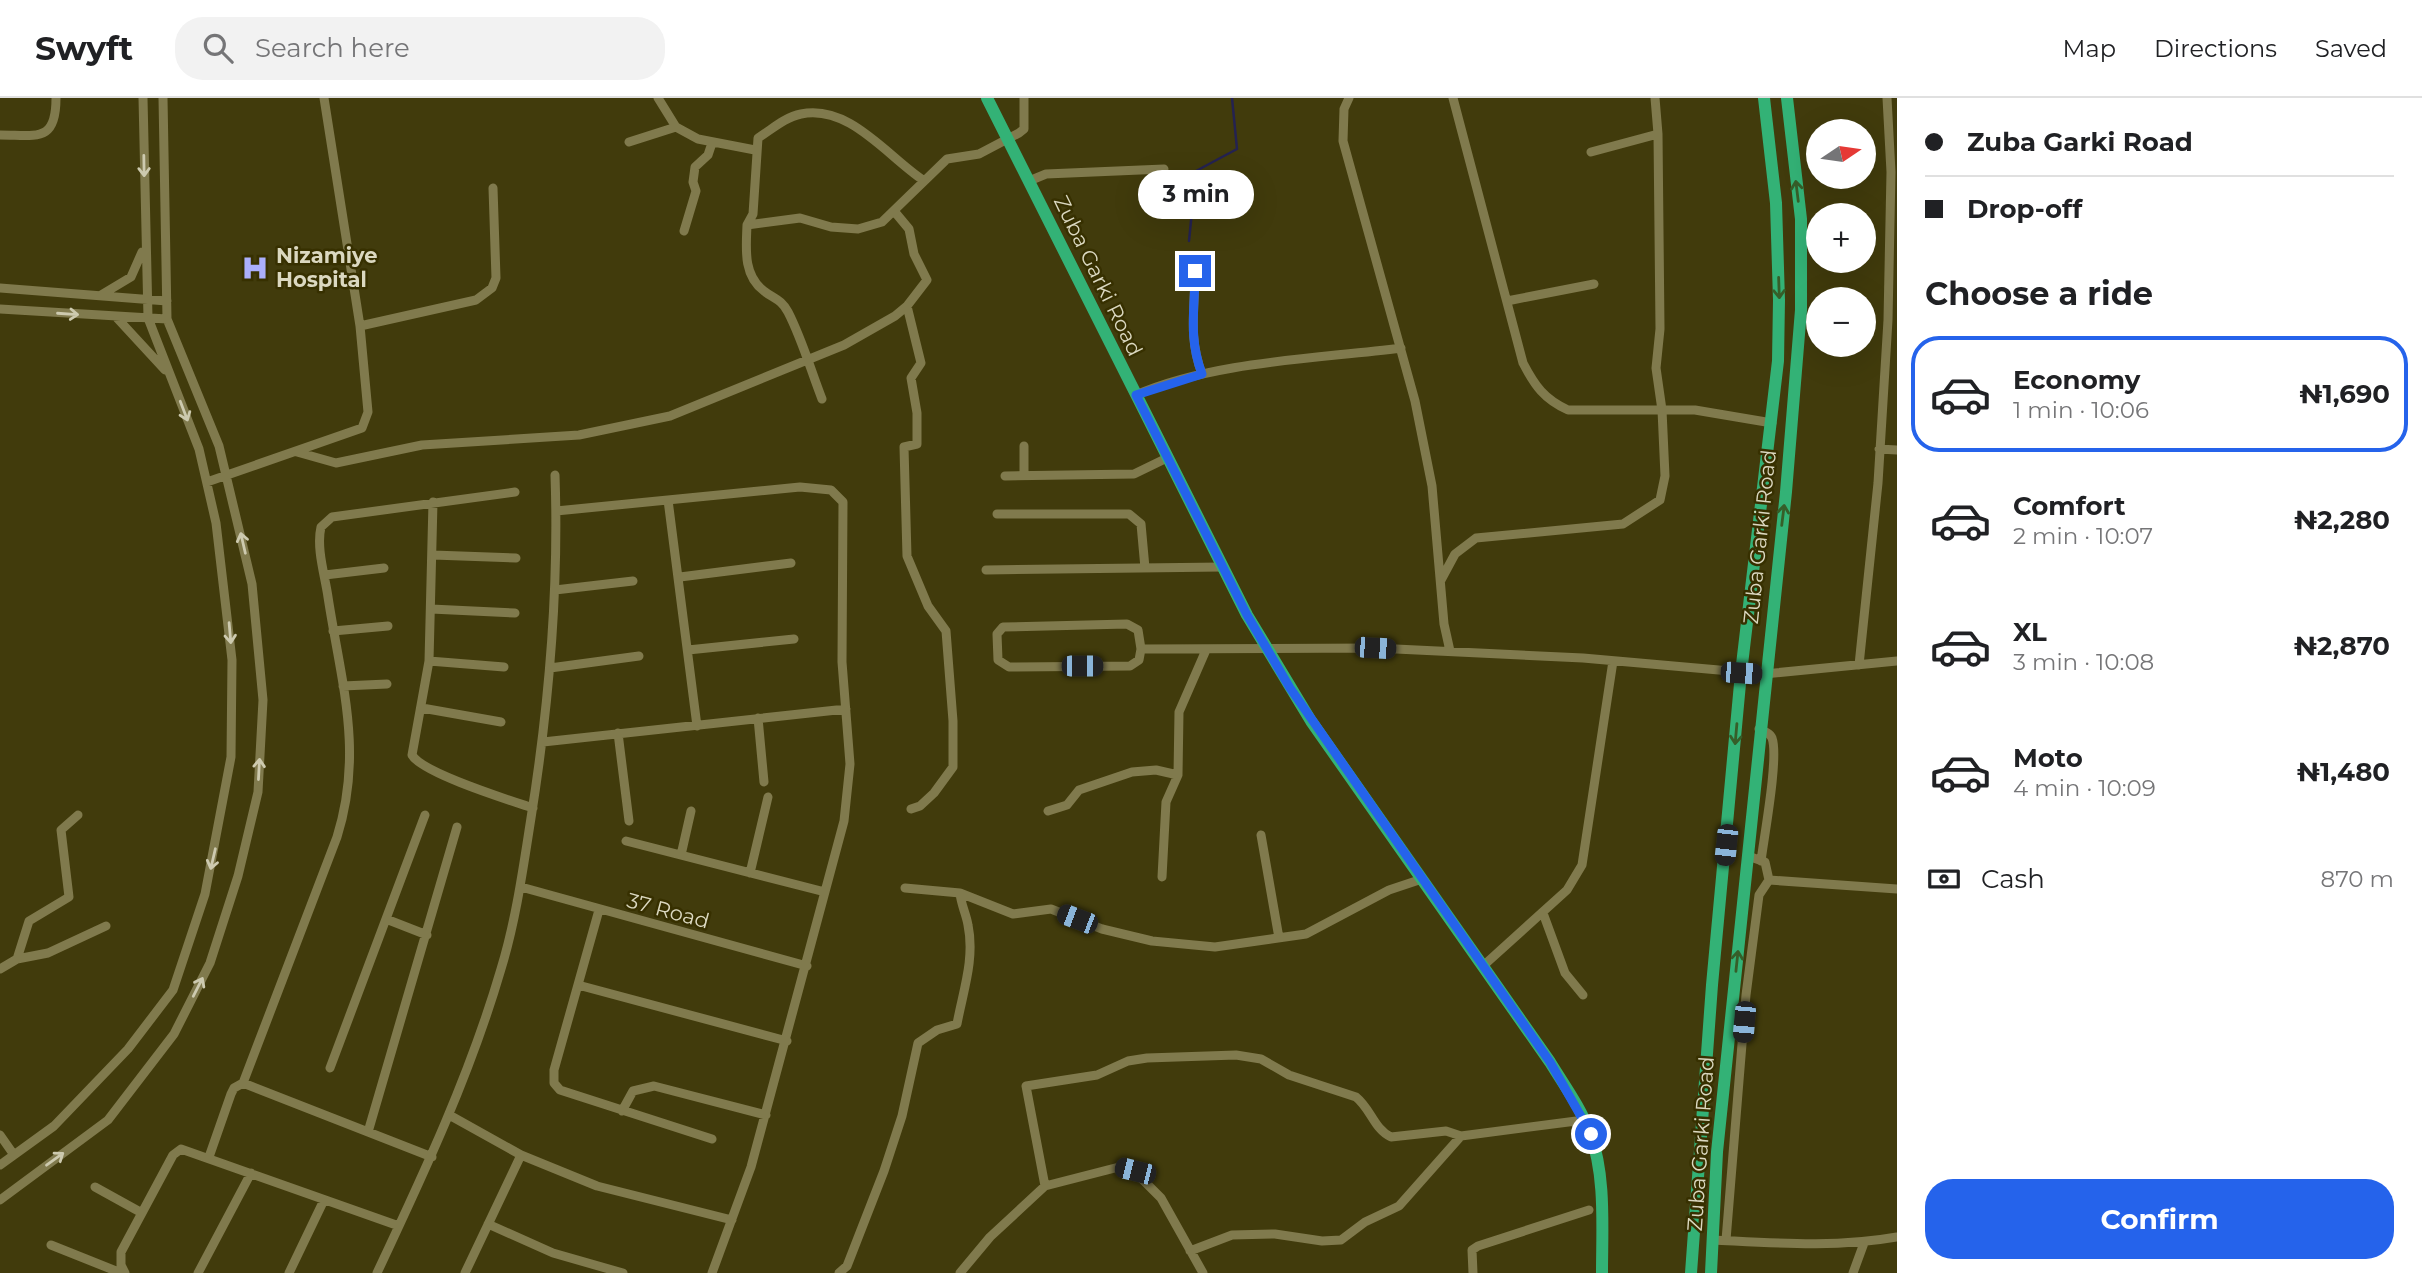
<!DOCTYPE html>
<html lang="en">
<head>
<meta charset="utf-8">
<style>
	:root { --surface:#fff; --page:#f2f2f2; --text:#202124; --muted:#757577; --line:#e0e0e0; --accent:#2563eb }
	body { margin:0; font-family:Montserrat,sans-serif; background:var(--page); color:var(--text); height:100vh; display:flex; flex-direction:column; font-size:26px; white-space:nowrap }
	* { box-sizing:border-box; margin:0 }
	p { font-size:23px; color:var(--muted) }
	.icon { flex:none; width:38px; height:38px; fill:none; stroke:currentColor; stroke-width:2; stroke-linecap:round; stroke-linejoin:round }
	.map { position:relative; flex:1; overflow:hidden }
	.drawer { display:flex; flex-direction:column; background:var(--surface); width:525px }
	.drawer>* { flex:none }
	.guide { display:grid; align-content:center; height:154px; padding:0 28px; background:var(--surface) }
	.needle { width:46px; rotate:77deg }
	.tools { position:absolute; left:1806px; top:21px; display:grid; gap:14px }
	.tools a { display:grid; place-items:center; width:70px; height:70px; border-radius:50%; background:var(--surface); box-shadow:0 7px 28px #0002; font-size:35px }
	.end { position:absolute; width:32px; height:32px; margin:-16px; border:9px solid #2563eb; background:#fff; box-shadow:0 0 0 4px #fff }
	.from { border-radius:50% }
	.bubble { position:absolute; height:49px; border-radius:24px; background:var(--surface); box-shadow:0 7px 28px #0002; font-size:23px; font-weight:700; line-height:49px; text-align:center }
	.car { position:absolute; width:21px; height:42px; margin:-21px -10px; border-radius:9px; box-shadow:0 0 5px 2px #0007; background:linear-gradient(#222 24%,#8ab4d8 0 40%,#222 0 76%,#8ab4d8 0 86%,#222 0) }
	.guide b { display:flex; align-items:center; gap:24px; height:66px; font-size:26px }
	.guide b+b { border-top:2px solid var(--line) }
	.guide i { width:18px; height:18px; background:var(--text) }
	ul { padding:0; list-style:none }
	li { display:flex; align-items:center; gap:21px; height:116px; margin:0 14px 10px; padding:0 14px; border:4px solid transparent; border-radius:28px }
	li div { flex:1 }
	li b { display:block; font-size:26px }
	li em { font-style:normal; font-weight:700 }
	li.on { border-color:var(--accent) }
	li>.icon { width:63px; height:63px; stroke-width:1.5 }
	h2 { padding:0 28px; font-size:32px; line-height:84px }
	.pay { display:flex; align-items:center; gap:18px; height:77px; padding:0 28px; font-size:26px }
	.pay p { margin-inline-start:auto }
	.button { display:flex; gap:14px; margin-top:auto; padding:14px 28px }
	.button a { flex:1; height:80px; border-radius:28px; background:var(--accent); color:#fff; font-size:28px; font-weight:700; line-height:80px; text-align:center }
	header { display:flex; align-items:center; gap:42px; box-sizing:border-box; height:98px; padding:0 35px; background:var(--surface); border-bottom:2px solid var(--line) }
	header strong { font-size:33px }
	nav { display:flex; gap:38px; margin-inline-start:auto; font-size:24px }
	.search { width:490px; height:63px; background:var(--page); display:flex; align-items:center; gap:18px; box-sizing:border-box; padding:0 24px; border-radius:28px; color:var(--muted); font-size:26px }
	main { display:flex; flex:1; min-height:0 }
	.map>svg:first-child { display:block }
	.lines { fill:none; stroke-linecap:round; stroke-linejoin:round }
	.stream { stroke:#242251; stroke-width:2.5 }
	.minor { stroke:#807a4d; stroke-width:9 }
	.major { stroke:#33b276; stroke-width:12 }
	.oneway { stroke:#cdcaaf }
	.oneway2 { stroke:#365e29 }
	.route { stroke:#2563eb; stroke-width:9 }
	.labels { text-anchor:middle; stroke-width:5; stroke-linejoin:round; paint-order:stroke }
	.poi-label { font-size:21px; font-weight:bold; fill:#dbd8c0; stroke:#373000; text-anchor:start }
	.street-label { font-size:21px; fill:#dbd8c0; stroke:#373000 }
</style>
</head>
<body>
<header>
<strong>Swyft</strong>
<div class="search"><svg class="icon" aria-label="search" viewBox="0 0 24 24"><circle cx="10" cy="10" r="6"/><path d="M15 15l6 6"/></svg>Search here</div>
<nav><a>Map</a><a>Directions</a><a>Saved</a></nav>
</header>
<main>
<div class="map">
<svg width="1897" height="1175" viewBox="0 0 1897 1175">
	<rect width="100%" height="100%" fill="#413b0c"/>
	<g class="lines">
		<path class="stream" d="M 1189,143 L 1196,73 L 1237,51 L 1232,0"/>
		<path class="minor" d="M 324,0 L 360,228
			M 658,0 L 676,29 L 698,41 L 755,52
			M 1349,0 L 1344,11 L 1343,43 L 1415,303 L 1432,388 L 1444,526 L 1450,553
			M 1453,0 L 1523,265 C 1535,288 1544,301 1568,312 L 1695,312 L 1772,325
			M 0,37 C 37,37 56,45 56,0
			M 629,44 L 676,29
			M 1591,54 L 1658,36 L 1655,0
			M 923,82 C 887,58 849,6 801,16 C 785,19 771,32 758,40 L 753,116 L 747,127 L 800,120 L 831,129 L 858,131 L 882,124 L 947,61 L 979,56 L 1019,35 L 1024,31 L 1024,0
			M 1029,83 L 1046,76 L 1164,71
			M 747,127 C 746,151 743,177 764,193 C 774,201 781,201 788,214 C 802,241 811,273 822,301
			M 684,133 L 696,93 L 693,84 L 695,69 L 708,57 L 712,45
			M 1195,173 C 1195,212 1188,239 1202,276
			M 0,190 L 167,203
			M 101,197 L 131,179 L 142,154
			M 1507,203 L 1594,186
			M 907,208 L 921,265 L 911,280 L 917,315 L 917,346 L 904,349 L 907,458 L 928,508 L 946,533 L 953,623 L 953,669 L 934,695 L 920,708 L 911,711
			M 0,211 L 167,221
			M 117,220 L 165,272
			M 1136,297 C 1215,263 1316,261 1401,250
			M 1024,348 L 1024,376
			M 1879,351 L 1897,352
			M 297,354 L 336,365 L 422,347 L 579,337 L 670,318 L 844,247 L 895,218 L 907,208 L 927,182 L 914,156 L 909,131 L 894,113
			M 1005,378 L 1134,376 L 1167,360
			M 207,384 L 362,330 L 368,314 L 360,228 L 476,202 L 492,190 L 496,180 L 493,90
			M 668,402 L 697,628
			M 433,404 L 429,563 L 412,657 C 422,675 509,702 533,710
			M 556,413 L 800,389 L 831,392 L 843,404 L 842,564 L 850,666 L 844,723 L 751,1069 L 712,1175
			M 997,416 L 1129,416 L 1141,426 L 1145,470
			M 433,457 L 516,460
			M 986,472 L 1222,469
			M 325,477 L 384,470
			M 680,479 L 791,465
			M 1441,482 L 1455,456 L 1476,440 L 1623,426 L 1660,402 L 1665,378 L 1662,312 L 1656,270 L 1660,231 L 1658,36
			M 555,492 L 633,483
			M 431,511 L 515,515
			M 1127,526 L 1138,532 L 1141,551 L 1139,562 L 1130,568 L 1009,569 L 998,562 L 997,536 L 1003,529 Z
			M 333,533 L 388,528
			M 1141,551 L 1375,550 L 1583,560 L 1764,576 L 1897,563
			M 688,552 L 794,541
			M 429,563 L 504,569
			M 1859,567 L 1878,385 L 1888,222 L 1891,74 L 1887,0
			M 550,570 L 639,558
			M 343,588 L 387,586
			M 422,610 L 501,624
			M 758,620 L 764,684
			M 1759,631 C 1764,633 1770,635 1772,640 C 1779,659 1764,739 1761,763
			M 618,635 L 629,723
			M 543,644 L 846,611
			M 1048,713 L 1067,707 L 1079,692 L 1132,674 L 1156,672 L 1178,677
			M 1261,737 L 1279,840
			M 626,743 L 825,794
			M 681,757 L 691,713
			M 1748,758 L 1765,764 L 1769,782 L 1897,791
			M 750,775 L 768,699
			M 1162,779 L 1166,704 L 1178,677 L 1179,614 L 1206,552
			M 521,789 L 807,868
			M 905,790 L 960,795
			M 599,812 L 554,972 L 554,985 L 560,992 L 712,1041
			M 1543,815 L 1565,875 L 1583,897
			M 386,821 L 427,837
			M 17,861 L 29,823 L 69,799 L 61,732 L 78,717
			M 1483,868 L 1567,792 L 1582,767 L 1613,563
			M 0,871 L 17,861 L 48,855 L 106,828
			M 578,887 L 787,943
			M 330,970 L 425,717
			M 243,985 L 432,1059
			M 622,1013 L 633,993 L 654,988 L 766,1017
			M 451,1018 L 521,1057 L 597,1088 L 732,1122
			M 368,1034 L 457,729
			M 0,1037 L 14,1057
			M 209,1059 L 231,996 L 234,990 L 243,985 L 337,739 C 364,653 341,584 328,499 C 325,478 316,450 321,429 L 332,419 L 515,394
			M 0,1067 L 54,1028 L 128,951 L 173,892 L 205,796 L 231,659 L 232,562 L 216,425 L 199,351 L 148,220 L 143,0
			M 1045,1088 L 1026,988 L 1097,977 L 1128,963 L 1147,960 L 1236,957 L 1261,961 L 1289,977 L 1356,999 C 1371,1011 1374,1031 1391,1039 L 1446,1033 L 1461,1038
			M 95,1089 L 142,1115
			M 0,1102 L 108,1022 L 174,936 L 210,865 L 238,778 L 258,694 L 263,602 L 252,486 L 219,348 L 167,221 L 163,0
			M 488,1126 L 553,1155 L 623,1175
			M 1713,1142 C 1775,1145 1836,1150 1897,1139
			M 1726,1142 L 1746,897 L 1759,797 L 1769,782
			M 51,1147 L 121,1175
			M 1190,1153 L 1232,1137 L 1275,1136 L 1322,1143 L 1341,1142 L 1365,1124 L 1399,1108 L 1461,1038 L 1584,1022
			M 125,1175 L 121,1167 L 121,1154 L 173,1057 L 181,1051 L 399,1128
			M 198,1175 L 251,1075
			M 289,1175 L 324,1102
			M 377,1175 C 424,1075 470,977 501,871 C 516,822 523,771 531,720 C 549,607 559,492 555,377
			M 465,1175 L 521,1057
			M 839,1175 L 847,1168 L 884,1073 L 902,1018 L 918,945 L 937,932 L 957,926 C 963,893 975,861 968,827 C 966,815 961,807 960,795 L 1013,816 L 1051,811 L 1102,831 L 1152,843 L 1215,849 L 1306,836 L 1389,792 L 1422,781
			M 960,1175 L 990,1139 L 1045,1088 L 1119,1069 L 1134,1073 L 1161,1100 L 1203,1175
			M 1473,1175 L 1472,1152 L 1478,1148 L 1589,1112
			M 1853,1175 L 1864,1145"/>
		<path class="major" d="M 987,0 L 1247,517 L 1311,623 L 1550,964 C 1564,987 1581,1010 1590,1035 C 1606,1077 1602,1130 1602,1175
			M 1691,1175 L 1712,887 L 1741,575 L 1778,263 L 1779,202 L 1776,105 L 1764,0
			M 1711,1175 L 1717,1054 L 1786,394 L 1801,212 L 1801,121 L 1787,0"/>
	</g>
	<defs><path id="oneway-shaft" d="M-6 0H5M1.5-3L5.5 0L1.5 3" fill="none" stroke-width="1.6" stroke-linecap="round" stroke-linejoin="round" transform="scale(1.75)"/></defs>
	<g class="oneway">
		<use href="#oneway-shaft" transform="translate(144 68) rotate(89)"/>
		<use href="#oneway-shaft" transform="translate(68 216) rotate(4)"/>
		<use href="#oneway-shaft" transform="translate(184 313) rotate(69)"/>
		<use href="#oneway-shaft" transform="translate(243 445) rotate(-103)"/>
		<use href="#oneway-shaft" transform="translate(230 535) rotate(85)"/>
		<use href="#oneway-shaft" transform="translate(259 671) rotate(-87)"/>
		<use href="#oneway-shaft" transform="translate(213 761) rotate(103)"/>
		<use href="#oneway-shaft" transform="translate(198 889) rotate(-63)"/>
		<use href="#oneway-shaft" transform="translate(55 1061) rotate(-36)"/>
	</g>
	<g class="oneway2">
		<use href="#oneway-shaft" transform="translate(1797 93) rotate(-97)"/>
		<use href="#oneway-shaft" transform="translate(1779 190) rotate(88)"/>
		<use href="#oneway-shaft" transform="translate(1783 417) rotate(-83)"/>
		<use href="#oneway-shaft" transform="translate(1736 636) rotate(95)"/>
		<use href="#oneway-shaft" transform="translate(1737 863) rotate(-84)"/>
	</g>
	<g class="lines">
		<path class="route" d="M 1195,173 C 1195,211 1188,239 1202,276 L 1136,297 L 1247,517 L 1290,590 L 1550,964 L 1591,1036"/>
	</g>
	<defs>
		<symbol id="hospital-bare" viewBox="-9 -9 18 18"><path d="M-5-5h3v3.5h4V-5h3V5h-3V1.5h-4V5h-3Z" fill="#abaffb" stroke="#373000" stroke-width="2.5" paint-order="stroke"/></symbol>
	</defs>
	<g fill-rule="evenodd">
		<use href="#hospital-bare" x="236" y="151" width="38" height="38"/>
	</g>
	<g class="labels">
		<g class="poi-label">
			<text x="276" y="165">Nizamiye<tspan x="276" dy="24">Hospital</tspan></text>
		</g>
		<g class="street-label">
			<text transform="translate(1098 178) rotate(64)" y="7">Zuba Garki Road</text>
			<text transform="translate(1760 439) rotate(-84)" y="7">Zuba Garki Road</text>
			<text transform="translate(668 813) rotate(15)" y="7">37 Road</text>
			<text transform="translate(1701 1046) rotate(-86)" y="7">Zuba Garki Road</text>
		</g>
	</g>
</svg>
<div class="tools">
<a><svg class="needle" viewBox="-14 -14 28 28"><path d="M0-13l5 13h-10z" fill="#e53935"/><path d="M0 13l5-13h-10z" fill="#757577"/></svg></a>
<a>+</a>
<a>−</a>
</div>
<i class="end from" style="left:1591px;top:1036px"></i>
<i class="end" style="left:1195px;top:173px"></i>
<div class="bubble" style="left:1138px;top:72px;width:116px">3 min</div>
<i class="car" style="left:1375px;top:550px;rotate:93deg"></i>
<i class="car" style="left:1082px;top:568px;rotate:90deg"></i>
<i class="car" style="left:1741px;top:575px;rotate:94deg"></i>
<i class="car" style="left:1726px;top:747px;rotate:186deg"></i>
<i class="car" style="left:1077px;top:821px;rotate:291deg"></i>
<i class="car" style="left:1744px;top:924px;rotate:185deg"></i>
<i class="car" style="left:1135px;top:1073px;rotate:284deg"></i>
</div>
<section class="drawer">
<div class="guide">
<b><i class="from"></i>Zuba Garki Road</b>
<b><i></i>Drop-off</b>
</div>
<h2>Choose a ride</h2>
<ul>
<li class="on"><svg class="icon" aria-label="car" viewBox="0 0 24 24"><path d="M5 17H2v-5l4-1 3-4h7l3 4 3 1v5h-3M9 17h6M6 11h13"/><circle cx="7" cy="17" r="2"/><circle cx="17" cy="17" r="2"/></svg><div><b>Economy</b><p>1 min · 10:06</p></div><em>₦1,690</em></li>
<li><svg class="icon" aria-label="car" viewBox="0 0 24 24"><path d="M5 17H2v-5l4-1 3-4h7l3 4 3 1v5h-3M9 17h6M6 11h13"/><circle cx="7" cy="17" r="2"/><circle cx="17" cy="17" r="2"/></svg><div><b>Comfort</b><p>2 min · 10:07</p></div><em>₦2,280</em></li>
<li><svg class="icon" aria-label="car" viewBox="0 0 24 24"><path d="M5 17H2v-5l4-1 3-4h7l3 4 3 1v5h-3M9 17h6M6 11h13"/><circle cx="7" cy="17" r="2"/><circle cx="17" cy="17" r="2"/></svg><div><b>XL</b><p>3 min · 10:08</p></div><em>₦2,870</em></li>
<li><svg class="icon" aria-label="car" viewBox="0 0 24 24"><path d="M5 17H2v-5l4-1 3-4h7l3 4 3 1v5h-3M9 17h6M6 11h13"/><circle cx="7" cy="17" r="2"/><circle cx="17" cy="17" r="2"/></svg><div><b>Moto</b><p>4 min · 10:09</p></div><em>₦1,480</em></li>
</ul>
<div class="pay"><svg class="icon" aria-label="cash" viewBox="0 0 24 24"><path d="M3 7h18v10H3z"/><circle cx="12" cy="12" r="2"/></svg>Cash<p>870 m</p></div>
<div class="button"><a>Confirm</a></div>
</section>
</main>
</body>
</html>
